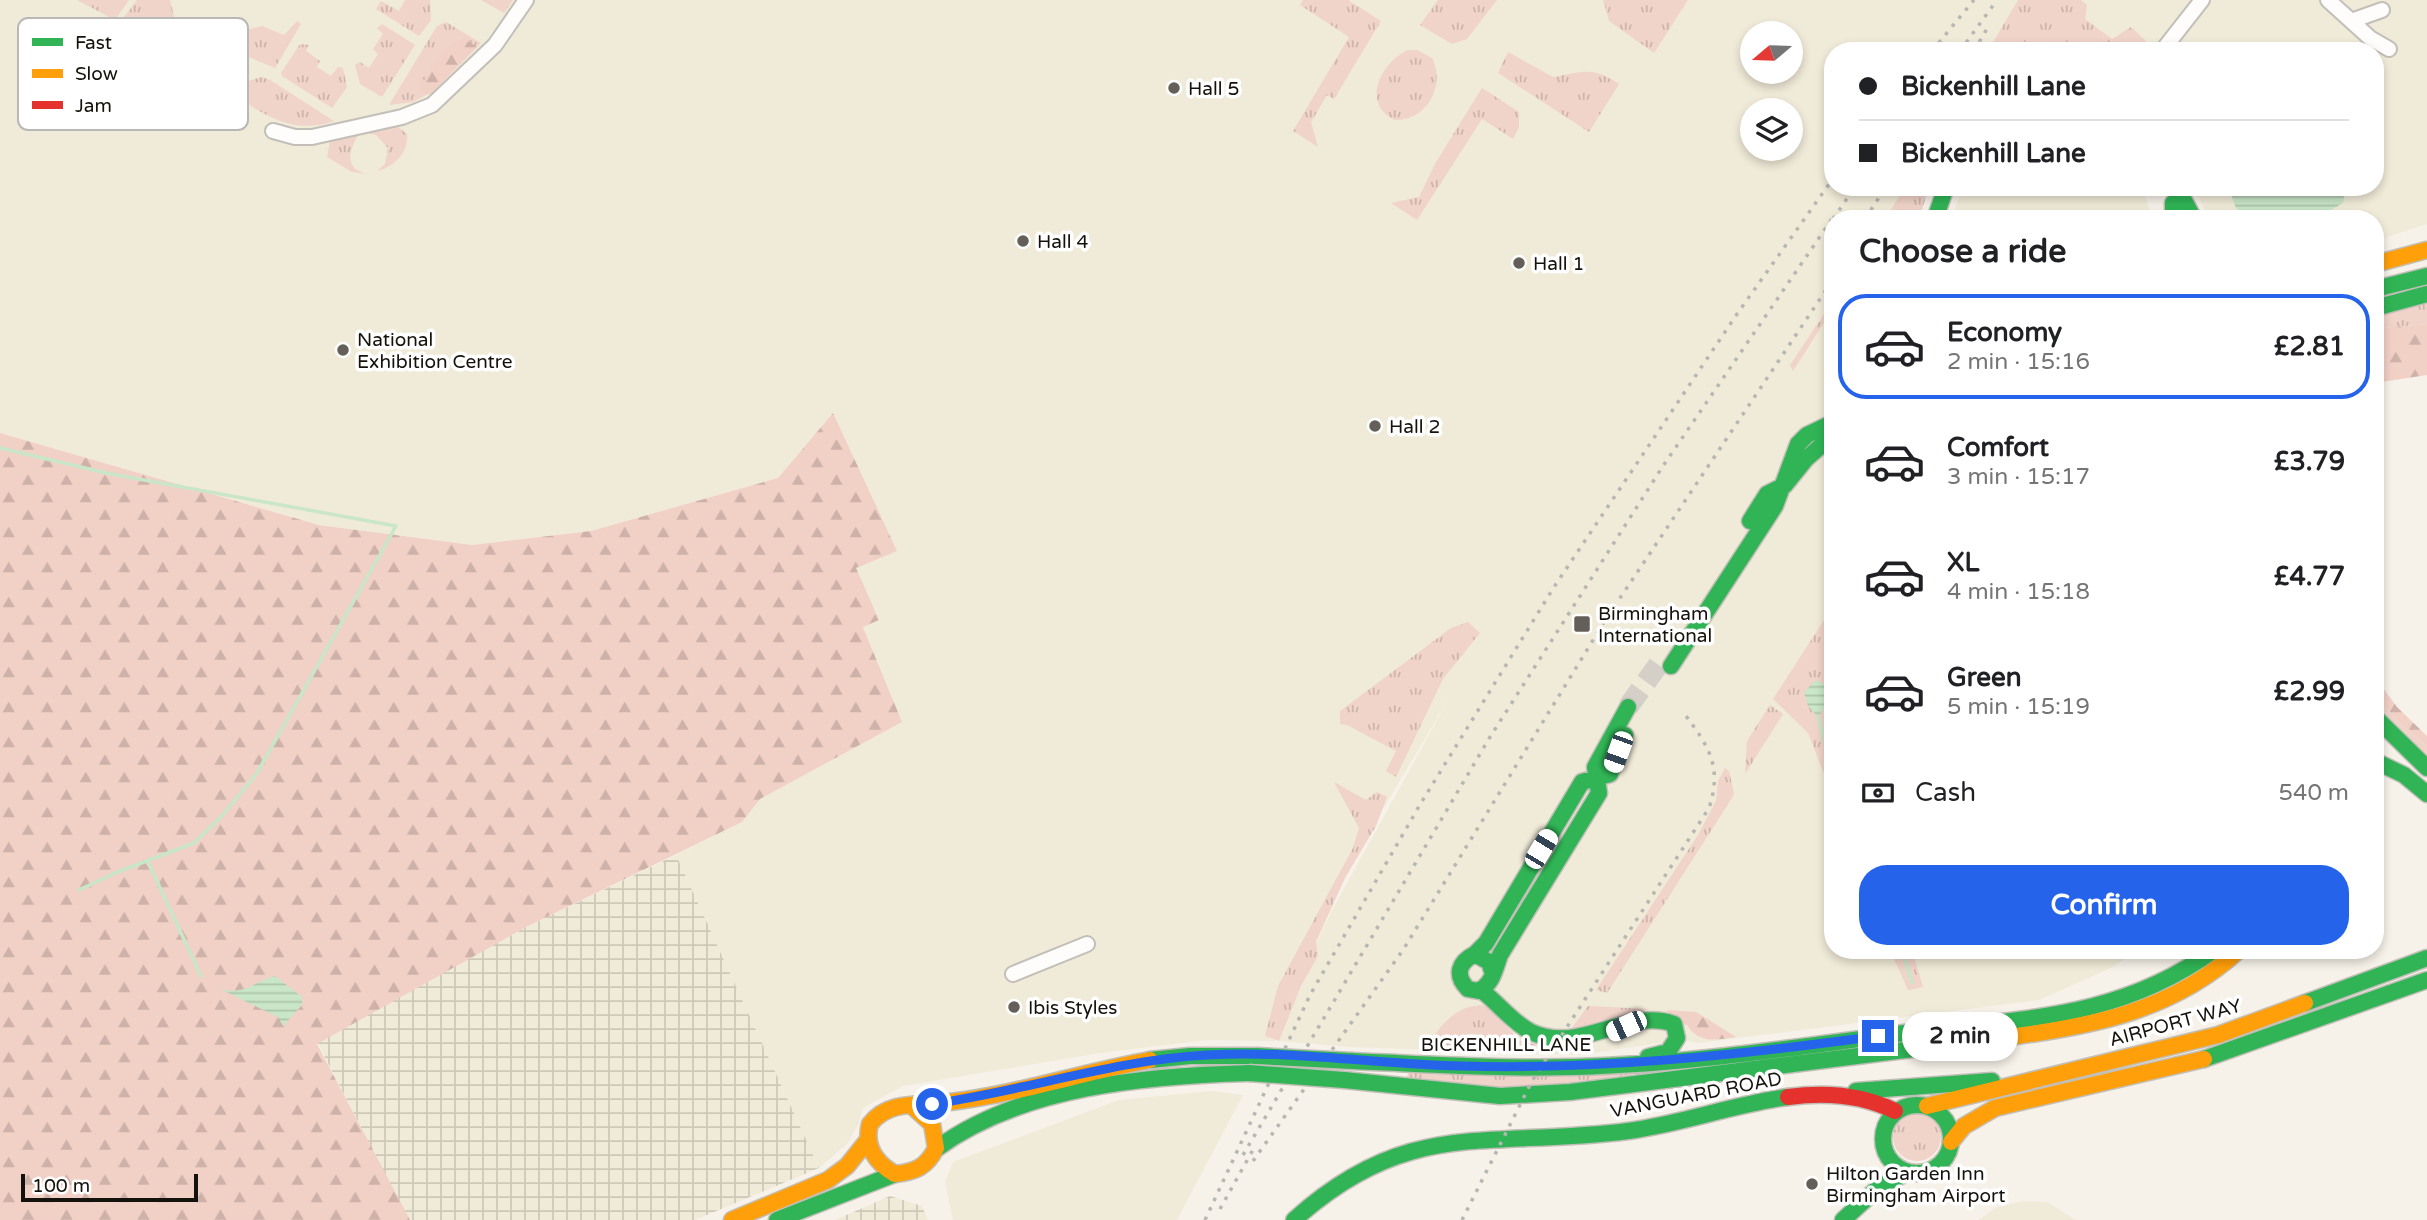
<!DOCTYPE html>
<html lang="en">
<head>
<meta charset="utf-8">
<style>
	:root { --surface:#fff; --page:#f6f6f6; --text:#202124; --muted:#757577; --line:#e0e0e0; --accent:#2563eb }
	body { margin:0; font-family:"Varela Round",sans-serif; background:var(--page); color:var(--text); height:100vh; display:flex; flex-direction:column; font-size:26px; white-space:nowrap }
	* { box-sizing:border-box; margin:0 }
	p { font-size:23px; color:var(--muted) }
	.icon { flex:none; width:38px; height:38px; fill:none; stroke:currentColor; stroke-width:2; stroke-linecap:round; stroke-linejoin:round }
	.map { position:relative; flex:1; overflow:hidden }
	.sheet { position:absolute; left:1824px; top:210px; width:560px; height:749px; display:flex; flex-direction:column; background:var(--surface); border-radius:28px; box-shadow:0 4px 10px #0003 }
	.sheet>* { flex:none }
	.guide { position:absolute; left:1824px; top:42px; width:560px; height:154px; border-radius:28px; box-shadow:0 4px 10px #0003; display:grid; align-content:center; height:154px; padding:0 35px; background:var(--surface) }
	.needle { width:46px; rotate:251deg }
	.controls { position:absolute; left:1740px; top:21px; display:grid; gap:14px }
	.controls a { display:grid; place-items:center; width:63px; height:63px; border-radius:50%; background:var(--surface); box-shadow:0 4px 10px #0003; font-size:35px }
	.scale { position:absolute; left:21px; bottom:18px; width:177px; box-sizing:border-box; padding-left:7px; border:4px solid #15120c; border-top:0; font-size:19px; line-height:24px; white-space:nowrap; color:#15120c; -webkit-text-stroke:5px #fff; paint-order:stroke }
	.end { position:absolute; width:32px; height:32px; margin:-16px; border:9px solid #2563eb; background:#fff; box-shadow:0 0 0 4px #fff }
	.from { border-radius:50% }
	.bubble { position:absolute; height:49px; border-radius:24px; background:var(--surface); box-shadow:0 4px 10px #0003; font-size:23px; font-weight:700; line-height:49px; text-align:center }
	.car { position:absolute; width:21px; height:42px; margin:-21px -10px; border-radius:9px; box-shadow:0 0 5px 2px #0007; background:linear-gradient(#fff 24%,#345 0 40%,#fff 0 76%,#345 0 86%,#fff 0) }
	.guide b { display:flex; align-items:center; gap:24px; height:66px; font-size:26px }
	.guide b+b { border-top:2px solid var(--line) }
	.guide i { width:18px; height:18px; background:var(--text) }
	ul { padding:0; list-style:none }
	li { display:flex; align-items:center; gap:21px; height:105px; margin:0 14px 10px; padding:0 21px; border:4px solid transparent; border-radius:28px }
	li div { flex:1 }
	li b { display:block; font-size:26px }
	li em { font-style:normal; font-weight:700 }
	li.selected { border-color:var(--accent) }
	li>.icon { width:63px; height:63px; stroke-width:1.5 }
	h2 { padding:0 35px; font-size:32px; line-height:84px }
	.pay { display:flex; align-items:center; gap:18px; height:77px; padding:0 35px; font-size:26px }
	.pay p { margin-inline-start:auto }
	.cta { display:flex; gap:14px; margin-top:auto; padding:14px 35px }
	.cta a { flex:1; height:80px; border-radius:28px; background:var(--accent); color:#fff; font-size:28px; font-weight:700; line-height:80px; text-align:center }
	.map>svg:first-child { display:block }
	.built { fill:#f0ead8; fill-rule:evenodd }
	.industrial { fill:url(#industrial-grid) }
	.grass { fill:url(#grass-tufts) }
	.forest { fill:url(#forest-firs) }
	.water { fill:url(#water-rules) }
	.lines { fill:none; stroke-linecap:round; stroke-linejoin:round }
	.stream { stroke:#c9e6c9; stroke-width:3.5 }
	.secondary-tunnel { stroke:#d4d0c8; stroke-width:21; stroke-dasharray:21 10; stroke-linecap:butt }
	.street-casing { stroke:#c2bfb8; stroke-width:18 }
	.fast-casing { stroke:#c2bfb8; stroke-width:19 }
	.slow-casing { stroke:#c2bfb8; stroke-width:19 }
	.jam-casing { stroke:#c2bfb8; stroke-width:19 }
	.street { stroke:#fefdfc; stroke-width:14 }
	.fast { stroke:#30b455; stroke-width:16 }
	.slow { stroke:#ff9f0a; stroke-width:16 }
	.jam { stroke:#e5322d; stroke-width:16 }
	.rail { stroke:#b6b6b3; stroke-width:3.5; stroke-dasharray:3.5 7; stroke-linecap:butt }
	.fast-bridge-casing { stroke:#c2bfb8; stroke-width:19; stroke-linecap:butt }
	.fast-bridge { stroke:#30b455; stroke-width:16 }
	.route { stroke:#2563eb; stroke-width:9 }
	.poi-dot { fill:#646059; stroke:#fff; stroke-width:2.5 }
	.labels { text-anchor:middle; stroke-width:7; stroke-linejoin:round; paint-order:stroke }
	.poi-label { font-size:19px; fill:#15120c; stroke:#fff; text-anchor:start }
	.street-label { font-size:19px; fill:#15120c; stroke:#fff }
	.key { fill:#fff; stroke:#b9b8b6; stroke-width:2 }
	.key-label { font-size:19px; fill:#15120c }
</style>
</head>
<body>
<div class="map">
<svg width="2427" height="1220" viewBox="0 0 2427 1220">
	<defs>
		<pattern id="industrial-grid" width="8" height="8" patternUnits="userSpaceOnUse" patternTransform="scale(1.75)"><rect width="8" height="8" fill="#f0ead8"/><path d="M0 4h8M4 0v8" fill="none" stroke="#cdc8b8"/></pattern>
		<pattern id="grass-tufts" width="24" height="20" patternUnits="userSpaceOnUse" patternTransform="scale(1.75)"><rect width="24" height="20" fill="#f0d3c9"/><path d="M3 7l-1-3M5 7V3M7 7l1-3M15 17l-1-3M17 17v-4M19 17l1-3" fill="none" stroke="#cdb4ab"/></pattern>
		<pattern id="forest-firs" width="22" height="20" patternUnits="userSpaceOnUse" patternTransform="scale(1.75)"><rect width="22" height="20" fill="#f1d0c6"/><path d="M5 1l3.5 6h-7zM16 11l3.5 6h-7z" fill="#ceb2a9"/></pattern>
		<pattern id="water-rules" width="6" height="5" patternUnits="userSpaceOnUse" patternTransform="scale(1.75)"><rect width="6" height="5" fill="#c9e6c9"/><path d="M0 2.5h6" fill="none" stroke="#acc4ab"/></pattern>
	</defs>
	<rect width="100%" height="100%" fill="#f6f2e9"/>
	<path class="built" d="M 0,0 L 2025,0 L 1992,51 L 1832,51 L 1832,187 L 1905,187 L 1885,219 L 1832,219 L 1832,950 L 2137,950 L 2113,967 L 2039,1000 L 1698,1043 L 1680,1040 L 1579,1055 L 1349,1047 L 1279,1041 L 1301,976 L 1331,912 L 1451,695 L 1281,980 L 1275,1041 L 1207,1040 L 1100,1053 L 903,1086 L 863,1108 L 859,1123 L 847,1144 L 819,1168 L 676,855 L 742,822 L 760,799 L 902,722 L 863,626 L 878,620 L 855,567 L 897,551 L 832,414 L 778,478 L 591,531 L 472,545 L 320,525 L 0,433 ZM 1752,33 L 1790,33 L 1790,72 L 1752,72 ZM 1752,110 L 1790,110 L 1790,149 L 1752,149 Z
		M 2033,0 L 2427,0 L 2427,224 L 2375,241 L 2375,219 L 2209,219 L 2194,187 L 2375,187 L 2375,51 L 2044,51 Z
		M 1963,187 L 2142,187 L 2153,219 L 1951,219 Z
		M 1211,1091 L 1243,1095 L 1177,1220 L 953,1220 L 945,1182 L 953,1162 L 1119,1100 Z
		M 2023,1201 L 2047,1202 L 2076,1220 L 1978,1220 L 1997,1207 Z"/>
	<path class="industrial" d="M 676,855 L 819,1168 L 695,1220 L 409,1220 L 317,1042 L 526,927 Z
		M 890,1196 L 922,1206 L 928,1220 L 835,1220 Z"/>
	<path class="grass" d="M 77,0 L 129,0 L 115,20 Z
		M 137,0 L 170,0 L 180,41 L 199,52 L 209,64 L 205,76 L 120,22 Z
		M 405,0 L 430,0 L 431,20 L 419,36 L 376,9 L 381,1 L 399,11 Z
		M 481,0 L 513,0 L 504,13 Z
		M 1303,0 L 1348,0 L 1381,21 L 1334,99 L 1327,95 L 1311,122 L 1318,147 L 1293,131 L 1349,37 L 1300,5 Z
		M 1438,0 L 1497,0 L 1467,39 L 1452,44 L 1420,25 Z
		M 1603,0 L 1688,0 L 1654,53 L 1609,21 Z
		M 2018,0 L 2081,0 L 2087,5 L 2085,19 L 2112,39 L 2131,27 L 2150,45 L 2141,51 L 1988,51 Z
		M 297,21 L 301,24 L 275,68 L 239,53 L 234,33 L 262,26 L 284,35 Z
		M 446,22 L 481,43 L 477,47 L 464,39 L 418,90 L 426,95 L 413,102 L 389,105 L 437,26 Z
		M 382,24 L 415,45 L 382,97 L 360,84 L 355,65 L 360,62 L 369,68 L 378,54 L 373,49 L 383,34 L 377,28 Z
		M 300,44 L 309,45 L 306,51 L 320,61 L 317,67 L 331,76 L 338,67 L 343,68 L 347,87 L 332,108 L 282,76 L 281,73 Z
		M 1408,50 L 1417,50 L 1432,58 C 1446,85 1427,121 1395,120 C 1360,104 1381,62 1408,50 Z
		M 1508,52 L 1553,77 C 1584,72 1591,66 1619,84 L 1589,132 L 1498,73 Z
		M 262,77 L 270,80 L 334,121 C 293,135 265,116 232,93 L 241,83 Z
		M 1482,88 L 1519,112 L 1519,127 L 1513,139 L 1482,119 L 1417,220 L 1391,203 L 1419,197 L 1436,162 Z
		M 397,126 L 407,134 C 409,152 394,167 377,171 L 385,164 L 388,148 L 376,135 L 368,133 Z
		M 359,134 C 349,150 343,169 368,174 L 352,172 L 327,157 L 330,141 Z
		M 1905,187 L 1929,187 L 1919,219 L 1885,219 Z
		M 2427,299 L 2427,324 L 2375,329 L 2375,313 Z
		M 1832,302 L 1832,310 L 1793,371 L 1790,365 Z
		M 1824,620 L 1832,622 L 1832,642 L 1825,658 L 1832,670 L 1832,784 L 1828,784 L 1808,733 L 1773,699 Z
		M 1468,622 L 1480,633 L 1443,679 L 1396,777 L 1386,771 L 1396,751 L 1347,725 L 1340,724 L 1340,711 L 1451,628 Z
		M 2375,694 L 2399,723 L 2427,746 L 2427,755 C 2415,743 2375,710 2375,694 Z
		M 1770,705 L 1783,714 L 1745,774 L 1747,741 Z
		M 1725,768 L 1729,771 L 1734,794 L 1732,798 L 1607,993 L 1596,990 L 1698,835 L 1716,801 L 1718,781 Z
		M 1334,782 L 1366,800 L 1377,792 L 1387,797 L 1376,826 L 1345,878 L 1316,942 L 1318,956 L 1301,986 L 1279,1041 L 1265,1036 L 1278,986 L 1353,848 L 1359,828 Z
		M 1890,950 L 1912,950 L 1923,987 L 1908,990 Z
		M 2157,997 L 1547,1087 L 1480,1088 L 1405,1080 L 1409,1072 L 1506,1072 Z
		M 1483,1005 L 1491,1009 L 1519,1040 L 1432,1038 C 1447,1019 1458,1006 1483,1005 Z
		M 1588,1006 L 1649,1009 L 1569,1032 Z
		M1893 1137a24 24 0 1 1 48 0a24 24 0 1 1-48 0Z"/>
	<path class="forest" d="M 464,38 L 477,47 L 432,93 L 426,95 L 417,90 L 446,49 Z
		M 2427,324 L 2427,375 L 2375,383 L 2375,329 Z
		M 833,413 L 897,551 L 856,568 L 879,620 L 863,627 L 902,722 L 760,799 L 742,822 L 526,927 L 317,1044 L 410,1220 L 0,1220 L 0,433 L 319,525 L 472,545 L 591,531 L 778,478 Z
		M 2375,677 L 2397,707 L 2427,736 L 2427,746 L 2399,723 L 2375,694 Z
		M 1666,1010 L 1696,1012 L 1736,1037 C 1716,1040 1699,1044 1687,1025 L 1679,1024 Z
		M 1432,1038 L 1519,1040 L 1536,1045 L 1534,1052 L 1425,1052 L 1420,1048 Z"/>
	<path class="water" d="M 2228,187 L 2345,187 L 2346,188 L 2343,203 L 2315,219 L 2246,219 L 2236,208 Z
		M 1816,680 L 1827,686 L 1832,697 L 1818,717 L 1808,706 L 1804,692 Z
		M 275,976 L 302,997 L 302,1005 L 283,1026 L 278,1017 L 220,989 C 246,995 251,983 275,976 Z"/>
	<g class="lines">
		<path class="stream" d="M 0,448 L 106,473 L 396,526 L 257,773 L 222,816 L 194,843 L 115,873 L 79,890
			M 1818,717 L 1832,769
			M 148,862 L 201,976
			M 1902,950 L 1912,983"/>
		<path class="secondary-tunnel" d="M 1628,707 L 1661,661"/>
		<defs>
			<path id="street" d="M 2328,0 L 2370,38 L 2389,49
				M 2351,21 L 2382,10
				M 2162,51 L 2202,0
				M 273,131 L 295,137 L 312,137 L 402,117 L 432,105 L 495,45 L 526,0
				M 1013,974 L 1087,944"/>
			<path id="fast" d="M 2177,187 L 2194,219
				M 2173,203 L 2173,219
				M 1935,219 L 1946,187
				M 2375,289 L 2427,276
				M 2375,308 L 2427,294
				M 1750,521 L 1767,494 L 1785,485 L 1806,459 L 1832,436
				M 1671,666 L 1775,506 L 1798,444 L 1807,435 L 1832,423
				M 2375,717 L 2427,768
				M 2375,761 L 2404,775 L 2427,794
				M 1475,954 L 1486,943 L 1582,782 L 1610,774 L 1625,735
				M 1493,974 L 1489,962 L 1475,954 C 1459,962 1454,975 1468,989 L 1479,991 C 1493,983 1495,969 1500,955 L 1599,793 L 1595,767 L 1628,707
				M 1481,990 C 1498,1003 1512,1022 1531,1032 C 1581,1055 1626,1007 1674,1024 L 1677,1038 L 1668,1052 L 1648,1057
				M 2305,1003 L 2427,958
				M 2204,1059 L 2427,980
				M 1150,1060 L 1190,1056 L 1257,1056
				M 1352,1061 C 1426,1064 1500,1069 1575,1067 C 1688,1064 1800,1047 1912,1032 C 2023,1018 2119,1019 2214,950
				M 1344,1080 L 1500,1096 L 1570,1092 L 2009,1037
				M 1856,1091 L 1992,1081
				M1883 1139a34 34 0 1 1 68 0a34 34 0 1 1-68 0Z
				M 936,1149 C 1022,1086 1146,1076 1249,1073
				M 777,1220 L 895,1174
				M 1294,1220 C 1409,1116 1490,1149 1628,1131 C 1682,1124 1734,1104 1788,1097
				M 1843,1220 L 1879,1187 L 1908,1172"/>
			<path id="slow" d="M 2375,264 L 2427,250
				M 2009,1037 C 2094,1026 2174,1010 2239,950
				M 911,1105 L 932,1124 L 936,1148 C 927,1167 915,1172 895,1174 C 876,1163 864,1146 870,1124 C 889,1099 922,1106 950,1102 C 1018,1094 1083,1072 1150,1060
				M 1927,1106 L 2218,1035 L 2305,1003
				M 1951,1142 L 1964,1126 L 1995,1108 L 2204,1059
				M 732,1220 L 828,1180 L 847,1166 L 867,1141"/>
			<path id="jam" d="M 1788,1097 C 1825,1092 1861,1094 1895,1111"/>
		</defs>
		<use href="#street" class="street-casing"/>
		<use href="#fast" class="fast-casing"/>
		<use href="#slow" class="slow-casing"/>
		<use href="#jam" class="jam-casing"/>
		<use href="#street" class="street"/>
		<use href="#fast" class="fast"/>
		<use href="#slow" class="slow"/>
		<use href="#jam" class="jam"/>
		<path class="rail" d="M 1932,51 L 1974,0
			M 1960,51 L 1997,0
			M 1974,51 L 1988,27
			M 1833,219 L 1855,187
			M 1865,219 L 1886,187
			M 1243,1155 L 1490,737 L 1663,466 L 1832,219
			M 1253,1161 L 1403,950 L 1606,619 L 1832,281
			M 1220,1209 L 1254,1148
			M 1205,1220 L 1310,995 L 1421,803 L 1554,587 L 1737,314 L 1832,180
			M 1462,1220 L 1532,1081 L 1709,808 C 1723,766 1708,745 1683,712"/>
		<defs>
			<path id="fast-bridge" d="M 1257,1056 L 1352,1061
				M 1249,1073 L 1344,1080"/>
		</defs>
		<use href="#fast-bridge" class="fast-bridge-casing"/>
		<use href="#fast-bridge" class="fast-bridge"/>
	</g>
	<g class="lines">
		<path class="route" d="M 932,1104 C 1024,1091 1114,1060 1207,1055 C 1290,1050 1378,1064 1461,1066 C 1601,1070 1739,1055 1878,1036"/>
	</g>
	<g class="poi-dot">
		<circle cx="1174" cy="88" r="7"/>
		<circle cx="1023" cy="241" r="7"/>
		<circle cx="1519" cy="263" r="7"/>
		<circle cx="343" cy="350" r="7"/>
		<circle cx="1375" cy="426" r="7"/>
		<rect x="1573" y="615" width="18" height="18" rx="3.5"/>
		<circle cx="1014" cy="1007" r="7"/>
		<circle cx="1812" cy="1184" r="7"/>
	</g>
	<g class="labels">
		<g class="poi-label">
			<text x="1188" y="95">Hall 5</text>
			<text x="1037" y="248">Hall 4</text>
			<text x="1533" y="270">Hall 1</text>
			<text x="357" y="346">National<tspan x="357" dy="22">Exhibition Centre</tspan></text>
			<text x="1389" y="433">Hall 2</text>
			<text x="1598" y="620">Birmingham<tspan x="1598" dy="22">International</tspan></text>
			<text x="1028" y="1014">Ibis Styles</text>
			<text x="1826" y="1180">Hilton Garden Inn<tspan x="1826" dy="22">Birmingham Airport</tspan></text>
		</g>
		<g class="street-label">
			<text transform="translate(2175 1022) rotate(-15)" y="7">AIRPORT WAY</text>
			<text x="1506" y="1051">BICKENHILL LANE</text>
			<text transform="translate(1696 1094) rotate(-11)" y="7">VANGUARD ROAD</text>
		</g>
	</g>
	<rect x="18" y="18" width="230" height="112" rx="10" class="key"/>
	<rect x="32" y="38" width="31" height="8" fill="#30b455"/>
	<rect x="32" y="69" width="31" height="9" fill="#ff9f0a"/>
	<rect x="32" y="101" width="31" height="8" fill="#e5322d"/>
	<g class="key-label">
		<text x="75" y="49">Fast</text>
		<text x="75" y="80">Slow</text>
		<text x="75" y="112">Jam</text>
	</g>
</svg>
<div class="controls">
<a><svg class="needle" viewBox="-14 -14 28 28"><path d="M0-13l5 13h-10z" fill="#e53935"/><path d="M0 13l5-13h-10z" fill="#757577"/></svg></a>
<a><svg class="icon" aria-label="layers" viewBox="0 0 24 24"><path d="M12 4l9 5-9 5-9-5zM3 14l9 5 9-5"/></svg></a>
</div>
<div class="scale">100 m</div>
<i class="end from" style="left:932px;top:1104px"></i>
<i class="end" style="left:1878px;top:1036px"></i>
<div class="bubble" style="left:1902px;top:1012px;width:116px">2 min</div>
<i class="car" style="left:1618px;top:752px;rotate:200deg"></i>
<i class="car" style="left:1541px;top:849px;rotate:31deg"></i>
<i class="car" style="left:1626px;top:1026px;rotate:246deg"></i>
<div class="guide">
<b><i class="from"></i>Bickenhill Lane</b>
<b><i></i>Bickenhill Lane</b>
</div>
<section class="sheet">
<h2>Choose a ride</h2>
<ul>
<li class="selected"><svg class="icon" aria-label="car" viewBox="0 0 24 24"><path d="M5 17H2v-5l4-1 3-4h7l3 4 3 1v5h-3M9 17h6M6 11h13"/><circle cx="7" cy="17" r="2"/><circle cx="17" cy="17" r="2"/></svg><div><b>Economy</b><p>2 min · 15:16</p></div><em>£2.81</em></li>
<li><svg class="icon" aria-label="car" viewBox="0 0 24 24"><path d="M5 17H2v-5l4-1 3-4h7l3 4 3 1v5h-3M9 17h6M6 11h13"/><circle cx="7" cy="17" r="2"/><circle cx="17" cy="17" r="2"/></svg><div><b>Comfort</b><p>3 min · 15:17</p></div><em>£3.79</em></li>
<li><svg class="icon" aria-label="car" viewBox="0 0 24 24"><path d="M5 17H2v-5l4-1 3-4h7l3 4 3 1v5h-3M9 17h6M6 11h13"/><circle cx="7" cy="17" r="2"/><circle cx="17" cy="17" r="2"/></svg><div><b>XL</b><p>4 min · 15:18</p></div><em>£4.77</em></li>
<li><svg class="icon" aria-label="car" viewBox="0 0 24 24"><path d="M5 17H2v-5l4-1 3-4h7l3 4 3 1v5h-3M9 17h6M6 11h13"/><circle cx="7" cy="17" r="2"/><circle cx="17" cy="17" r="2"/></svg><div><b>Green</b><p>5 min · 15:19</p></div><em>£2.99</em></li>
</ul>
<div class="pay"><svg class="icon" aria-label="cash" viewBox="0 0 24 24"><path d="M3 7h18v10H3z"/><circle cx="12" cy="12" r="2"/></svg>Cash<p>540 m</p></div>
<div class="cta"><a>Confirm</a></div>
</section>
</div>
</body>
</html>
